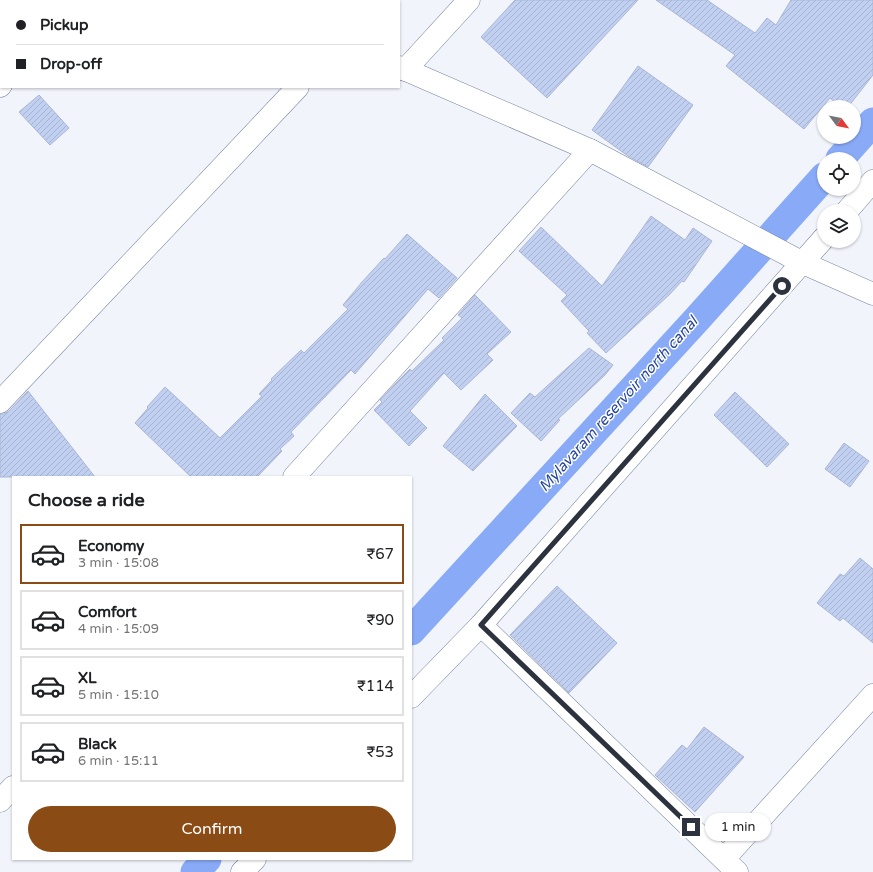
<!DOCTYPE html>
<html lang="en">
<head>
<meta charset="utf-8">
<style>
	:root { --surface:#fff; --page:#f2f2f2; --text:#202124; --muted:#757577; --line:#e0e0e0; --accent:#8b4b15 }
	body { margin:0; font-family:"Varela Round",sans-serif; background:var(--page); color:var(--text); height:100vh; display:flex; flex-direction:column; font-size:15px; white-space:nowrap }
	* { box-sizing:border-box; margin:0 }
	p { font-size:13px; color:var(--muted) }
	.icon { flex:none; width:22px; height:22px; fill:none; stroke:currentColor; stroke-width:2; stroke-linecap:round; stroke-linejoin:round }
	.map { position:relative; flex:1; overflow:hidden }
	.details { position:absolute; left:12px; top:476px; width:400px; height:384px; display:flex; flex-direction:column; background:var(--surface); border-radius:0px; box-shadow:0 1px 3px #0004 }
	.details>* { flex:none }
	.top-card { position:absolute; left:0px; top:0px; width:400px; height:88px; box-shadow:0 1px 3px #0004; display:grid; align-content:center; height:88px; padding:0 16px; background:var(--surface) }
	.needle { width:26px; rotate:122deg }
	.fabs { position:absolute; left:817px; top:100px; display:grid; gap:8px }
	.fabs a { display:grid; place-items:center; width:44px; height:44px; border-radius:50%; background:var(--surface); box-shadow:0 1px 3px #0004; font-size:20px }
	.end { position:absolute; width:18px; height:18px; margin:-9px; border:5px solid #2c323e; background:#fff; box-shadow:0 0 0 2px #fff }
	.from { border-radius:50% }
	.bubble { position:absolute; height:28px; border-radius:14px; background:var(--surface); box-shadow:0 1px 3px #0004; font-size:13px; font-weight:600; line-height:28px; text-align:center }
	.top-card b { display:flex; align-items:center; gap:14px; height:38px; font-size:15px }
	.top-card b+b { border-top:1px solid var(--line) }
	.top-card i { width:10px; height:10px; background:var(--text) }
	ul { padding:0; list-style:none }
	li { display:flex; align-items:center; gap:12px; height:60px; margin:0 8px 6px; padding:0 8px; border:2px solid var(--line); border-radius:0px }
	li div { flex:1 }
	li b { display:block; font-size:15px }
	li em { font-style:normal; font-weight:600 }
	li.on { border-color:var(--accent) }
	li>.icon { width:36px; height:36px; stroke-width:1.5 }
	h2 { padding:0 16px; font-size:18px; line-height:48px }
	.primary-button { display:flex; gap:8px; margin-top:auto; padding:8px 16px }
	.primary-button a { flex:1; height:46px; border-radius:24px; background:var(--accent); color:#fff; font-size:16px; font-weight:600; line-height:46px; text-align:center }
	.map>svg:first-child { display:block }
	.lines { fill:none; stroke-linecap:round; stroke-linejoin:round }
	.canal { stroke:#88aaf7; stroke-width:29 }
	.building { fill:url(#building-hatch); stroke:#a8b7d6 }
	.street-casing { stroke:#74819f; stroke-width:23 }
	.secondary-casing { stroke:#74819f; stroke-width:23 }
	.street { stroke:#fff; stroke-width:22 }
	.secondary { stroke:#fff; stroke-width:22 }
	.route { stroke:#2c323e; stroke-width:5 }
	.labels { text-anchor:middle; stroke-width:3; stroke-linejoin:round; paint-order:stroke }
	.water-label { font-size:15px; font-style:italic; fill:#26459d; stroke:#fff }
</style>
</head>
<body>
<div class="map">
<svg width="873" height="872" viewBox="0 0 873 872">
	<defs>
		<pattern id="building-hatch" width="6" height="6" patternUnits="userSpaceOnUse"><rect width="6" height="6" fill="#c1d0f1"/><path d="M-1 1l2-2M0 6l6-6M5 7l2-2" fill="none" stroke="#a6b3d0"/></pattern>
	</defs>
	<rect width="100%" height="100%" fill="#f1f4fb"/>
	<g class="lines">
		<path class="canal" d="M 840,159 L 873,122
			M 411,631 L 698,318 L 824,177
			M 195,872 L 207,859"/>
	</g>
	<path class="building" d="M 515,0 L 638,0 L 547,98 L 481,37 Z
		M 656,0 L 707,0 L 755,33 L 767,18 L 776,25 L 791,0 L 873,0 L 873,75 L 848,107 L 841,107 L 830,98 L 804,129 L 726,66 L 735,55 Z
		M 638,66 L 693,105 L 648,167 L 628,156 L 592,130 Z
		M 39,95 L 69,128 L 50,145 L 19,112 Z
		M 651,216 L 685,240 L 693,228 L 712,241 L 684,282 L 682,281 L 669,295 L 606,353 L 587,333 L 589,331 L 561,301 L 567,295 L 519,251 L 541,227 L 602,286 Z
		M 407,234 L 457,278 L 439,298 L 428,289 L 355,374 L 351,370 L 291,432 L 294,436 L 280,449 L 282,451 L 257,477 L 191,477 L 135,423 L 148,408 L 147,407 L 165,387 L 220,438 L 262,396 L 259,394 L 272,380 L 271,379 L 301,350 L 304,353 L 348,309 L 343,305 L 362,282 L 384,258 L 385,259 Z
		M 475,295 L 511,332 L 487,354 L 493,360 L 461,390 L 444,373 L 410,411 L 427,428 L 409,446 L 374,410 L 382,402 L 380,400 L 397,382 L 410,369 L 412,371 L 444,340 L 442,338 L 462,318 L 458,315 Z
		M 589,348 L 613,365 L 605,375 L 558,419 L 560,420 L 541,441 L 511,413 L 530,393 L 535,397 Z
		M 28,391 L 95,477 L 0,477 L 0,414 L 4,414 L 9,411 Z
		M 735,392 L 789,444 L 767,467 L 714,415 Z
		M 485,394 L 517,426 L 473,471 L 443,446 Z
		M 844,443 L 869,461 L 850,487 L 825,469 Z
		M 860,558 L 873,569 L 873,643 L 843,618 L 840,621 L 817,603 L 840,574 L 844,576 Z
		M 557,586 L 617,643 L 569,693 L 510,635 Z
		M 704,727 L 744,757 L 695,812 L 655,775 L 682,745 L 687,749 Z"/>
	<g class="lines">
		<defs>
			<path id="street" d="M 92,1 L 93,0
				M 405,70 L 469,0
				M 0,86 L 1,85
				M 0,402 L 298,87
				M 294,477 L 590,150
				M 481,625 L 737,872
				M 0,801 L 13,787
				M 724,859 L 873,695"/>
			<path id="secondary" d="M 244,0 L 246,1
				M 399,67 L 590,150 L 803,263 L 873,294
				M 847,211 L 873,181
				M 411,697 L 481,625 L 824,238
				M 242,872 L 255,859"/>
		</defs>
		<use href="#street" class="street-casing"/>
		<use href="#secondary" class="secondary-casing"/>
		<use href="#street" class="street"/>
		<use href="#secondary" class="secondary"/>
	</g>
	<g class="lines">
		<path class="route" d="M 691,827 L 481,625 L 782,286"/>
	</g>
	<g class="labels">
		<g class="water-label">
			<text transform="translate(618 404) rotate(-48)" y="5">Mylavaram reservoir north canal</text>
		</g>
	</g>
</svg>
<div class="fabs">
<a><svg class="needle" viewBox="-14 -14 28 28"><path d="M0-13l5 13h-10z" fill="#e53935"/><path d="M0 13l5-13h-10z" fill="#757577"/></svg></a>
<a><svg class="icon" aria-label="locate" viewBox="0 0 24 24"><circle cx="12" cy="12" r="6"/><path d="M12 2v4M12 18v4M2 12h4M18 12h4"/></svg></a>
<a><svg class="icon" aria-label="layers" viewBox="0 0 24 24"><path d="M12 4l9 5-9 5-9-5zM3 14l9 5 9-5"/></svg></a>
</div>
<i class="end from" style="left:782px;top:286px"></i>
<i class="end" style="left:691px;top:827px"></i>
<div class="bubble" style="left:705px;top:813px;width:66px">1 min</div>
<div class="top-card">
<b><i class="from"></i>Pickup</b>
<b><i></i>Drop-off</b>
</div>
<section class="details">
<h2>Choose a ride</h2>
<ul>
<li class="on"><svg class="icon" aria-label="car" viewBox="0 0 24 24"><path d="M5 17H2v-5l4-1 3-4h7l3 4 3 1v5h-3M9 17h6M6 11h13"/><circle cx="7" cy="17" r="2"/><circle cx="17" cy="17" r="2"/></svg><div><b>Economy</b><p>3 min · 15:08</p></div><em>₹67</em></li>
<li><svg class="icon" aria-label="car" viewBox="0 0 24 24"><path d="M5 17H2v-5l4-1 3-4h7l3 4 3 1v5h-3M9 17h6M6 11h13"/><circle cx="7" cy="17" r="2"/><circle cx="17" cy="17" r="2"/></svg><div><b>Comfort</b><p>4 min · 15:09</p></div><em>₹90</em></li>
<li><svg class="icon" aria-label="car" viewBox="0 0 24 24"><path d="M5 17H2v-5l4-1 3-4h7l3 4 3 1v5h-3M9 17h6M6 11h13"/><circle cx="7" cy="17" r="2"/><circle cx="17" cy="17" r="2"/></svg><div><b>XL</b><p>5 min · 15:10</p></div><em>₹114</em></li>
<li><svg class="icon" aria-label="car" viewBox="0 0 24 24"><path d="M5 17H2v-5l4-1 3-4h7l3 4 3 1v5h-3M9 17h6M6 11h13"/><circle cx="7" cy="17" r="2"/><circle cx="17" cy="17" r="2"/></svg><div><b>Black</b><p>6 min · 15:11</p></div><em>₹53</em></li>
</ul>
<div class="primary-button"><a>Confirm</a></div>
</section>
</div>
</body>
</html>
